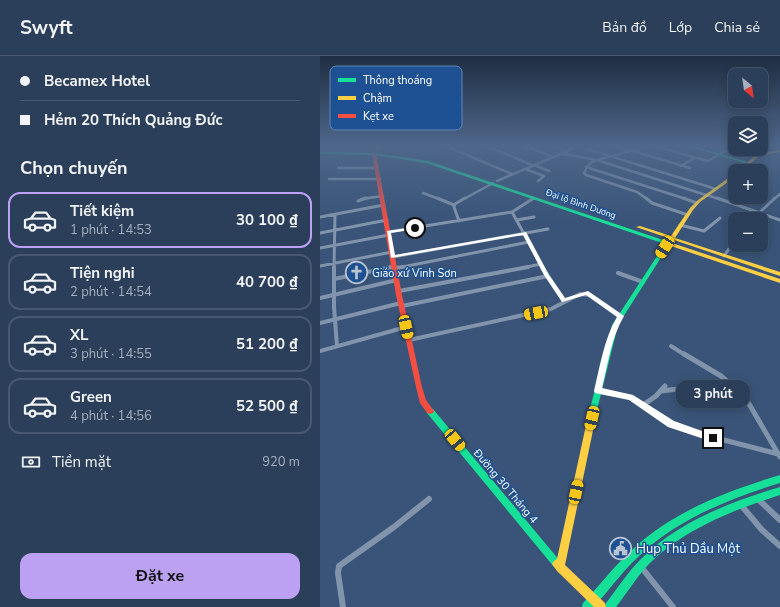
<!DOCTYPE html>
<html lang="vi">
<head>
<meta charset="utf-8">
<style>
	:root { --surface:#2b3f5a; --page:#334660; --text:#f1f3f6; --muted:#a6afbb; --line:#475870; --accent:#bca0f2 }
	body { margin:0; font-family:"Nunito Sans",sans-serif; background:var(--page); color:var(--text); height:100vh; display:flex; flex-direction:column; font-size:15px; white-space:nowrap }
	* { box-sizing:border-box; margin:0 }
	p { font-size:13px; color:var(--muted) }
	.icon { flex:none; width:22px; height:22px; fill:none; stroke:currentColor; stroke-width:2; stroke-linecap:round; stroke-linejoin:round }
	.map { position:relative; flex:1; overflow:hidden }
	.side { display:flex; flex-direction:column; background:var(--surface); width:320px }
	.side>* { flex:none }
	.guide { display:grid; align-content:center; height:88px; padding:0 20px; background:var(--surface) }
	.needle { width:26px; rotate:151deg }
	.tools { position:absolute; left:408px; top:12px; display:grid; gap:8px }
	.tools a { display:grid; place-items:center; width:40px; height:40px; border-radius:8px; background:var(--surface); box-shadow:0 2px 10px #0003,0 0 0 1px var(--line); font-size:20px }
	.end { position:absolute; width:18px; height:18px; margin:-9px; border:5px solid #fff; background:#111; box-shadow:0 0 0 2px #111 }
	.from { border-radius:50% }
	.bubble { position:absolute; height:28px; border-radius:12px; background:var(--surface); box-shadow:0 2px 10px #0003,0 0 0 1px var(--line); font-size:13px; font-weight:700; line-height:28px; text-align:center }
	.car { position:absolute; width:12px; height:24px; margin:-12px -6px; border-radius:5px; box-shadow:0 0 3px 1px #0007; background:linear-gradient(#f5c518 24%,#345 0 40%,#f5c518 0 76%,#345 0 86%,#f5c518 0) }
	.guide b { display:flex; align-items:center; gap:14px; height:38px; font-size:15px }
	.guide b+b { border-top:1px solid var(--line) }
	.guide i { width:10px; height:10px; background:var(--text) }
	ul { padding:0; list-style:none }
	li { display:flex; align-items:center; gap:12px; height:56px; margin:0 8px 6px; padding:0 12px; border:2px solid var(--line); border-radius:12px }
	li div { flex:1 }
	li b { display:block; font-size:15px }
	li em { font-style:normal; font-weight:700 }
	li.current { border-color:var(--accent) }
	li>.icon { width:36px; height:36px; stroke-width:1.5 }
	h2 { padding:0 20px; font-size:18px; line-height:48px }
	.pay { display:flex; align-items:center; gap:10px; height:44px; padding:0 20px; font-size:15px }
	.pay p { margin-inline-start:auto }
	.cta { display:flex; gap:8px; margin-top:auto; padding:8px 20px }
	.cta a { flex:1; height:46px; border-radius:12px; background:var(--accent); color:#111; font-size:16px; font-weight:700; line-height:46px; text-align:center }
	header { display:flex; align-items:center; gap:24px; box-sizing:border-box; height:56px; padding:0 20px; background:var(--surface); border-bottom:1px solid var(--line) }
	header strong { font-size:19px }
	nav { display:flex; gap:22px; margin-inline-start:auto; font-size:14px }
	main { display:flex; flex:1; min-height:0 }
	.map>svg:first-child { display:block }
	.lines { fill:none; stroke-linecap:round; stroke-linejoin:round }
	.street-far4 { stroke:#8194ab; stroke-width:2.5 }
	.street-far3 { stroke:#8194ab; stroke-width:3 }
	.street-far2 { stroke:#8194ab; stroke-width:4 }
	.street-far1 { stroke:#8194ab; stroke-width:5 }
	.street { stroke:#8194ab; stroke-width:6 }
	.fast { fill:#16e098; fill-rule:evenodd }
	.slow { fill:#ffcf43; fill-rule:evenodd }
	.jam { fill:#f24e42; fill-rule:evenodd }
	.route { fill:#fff }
	.labels { text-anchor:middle; stroke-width:3; stroke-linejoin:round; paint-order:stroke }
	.far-street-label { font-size:9px; fill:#fff; stroke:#1e5193 }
	.poi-label { font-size:11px; fill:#fff; stroke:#1e5193; text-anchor:start }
	.street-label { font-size:11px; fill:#fff; stroke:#1e5193 }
	.near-poi-label { font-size:13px; fill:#fff; stroke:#1e5193; text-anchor:start }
	.key { fill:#1e5193; stroke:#6285b3; stroke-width:1 }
	.key-label { font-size:11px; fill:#fff }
</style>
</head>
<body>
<header>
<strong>Swyft</strong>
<nav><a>Bản đồ</a><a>Lớp</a><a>Chia sẻ</a></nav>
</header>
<main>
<section class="side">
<div class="guide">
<b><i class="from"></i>Becamex Hotel</b>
<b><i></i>Hẻm 20 Thích Quảng Đức</b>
</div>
<h2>Chọn chuyến</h2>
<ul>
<li class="current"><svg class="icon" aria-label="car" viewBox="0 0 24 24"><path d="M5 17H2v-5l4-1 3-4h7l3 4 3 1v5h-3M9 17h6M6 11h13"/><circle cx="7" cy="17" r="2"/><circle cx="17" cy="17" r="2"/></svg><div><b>Tiết kiệm</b><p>1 phút · 14:53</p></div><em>30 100 ₫</em></li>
<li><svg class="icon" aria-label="car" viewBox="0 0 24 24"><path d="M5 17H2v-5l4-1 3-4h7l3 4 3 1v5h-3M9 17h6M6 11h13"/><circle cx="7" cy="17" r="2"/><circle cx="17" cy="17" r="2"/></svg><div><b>Tiện nghi</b><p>2 phút · 14:54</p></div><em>40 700 ₫</em></li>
<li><svg class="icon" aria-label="car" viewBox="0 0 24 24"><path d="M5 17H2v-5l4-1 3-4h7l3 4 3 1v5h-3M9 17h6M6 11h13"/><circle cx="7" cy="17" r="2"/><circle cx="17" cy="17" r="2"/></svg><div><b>XL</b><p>3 phút · 14:55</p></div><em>51 200 ₫</em></li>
<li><svg class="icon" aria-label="car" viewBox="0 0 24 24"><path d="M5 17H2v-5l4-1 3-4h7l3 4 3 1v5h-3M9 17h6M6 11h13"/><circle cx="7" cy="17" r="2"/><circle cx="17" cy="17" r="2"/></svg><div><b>Green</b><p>4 phút · 14:56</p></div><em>52 500 ₫</em></li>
</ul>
<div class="pay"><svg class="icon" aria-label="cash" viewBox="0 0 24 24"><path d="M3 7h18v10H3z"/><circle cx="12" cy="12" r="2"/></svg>Tiền mặt<p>920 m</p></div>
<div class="cta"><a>Đặt xe</a></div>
</section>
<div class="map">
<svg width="460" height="551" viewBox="0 0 460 551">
	<rect width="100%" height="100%" fill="#395478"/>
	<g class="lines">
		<path class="street-far4" d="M 123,89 L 192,118
			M 165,89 L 212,109
			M 202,89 L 233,101
			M 234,89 L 245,96
			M 293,89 L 370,112
			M 330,89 L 388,105 L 415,89
			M 402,89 L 413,92
			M 258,90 L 396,133
			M 416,93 L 438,99
			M 315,95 L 326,89
			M 243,98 L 277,104 L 310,95
			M 214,109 L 229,115
			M 361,110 L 374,102
			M 266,111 L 366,143
			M 18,112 L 57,112
			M 205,113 L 224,120 L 218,125
			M 9,123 L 60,123
			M 177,125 L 259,90
			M 103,137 L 119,143
			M 387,139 L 399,143
			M 41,143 L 63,140
			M 144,143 L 173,127
			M 212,143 L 214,142
			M 327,143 L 317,136 L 266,119 L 264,117 C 267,110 270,106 277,104 L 386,139
			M 454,143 L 460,138"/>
		<path class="street-far3" d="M 117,142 L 134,149
			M 326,142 L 332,147 L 368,159
			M 363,142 L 377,147
			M 397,142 L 460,164
			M 38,145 L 46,142
			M 192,156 L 223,212
			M 439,157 L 455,142
			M 0,161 L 64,149
			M 197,164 L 214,161
			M 139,165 L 134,151 L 135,148 L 145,142
			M 360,169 L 384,175 L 400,162
			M 68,176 L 192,156 L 214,142
			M 0,177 L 67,164
			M 0,192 L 69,179
			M 404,200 L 415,184
			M 73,201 L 228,173
			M 0,210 L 72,196
			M 14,212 L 15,159
			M 67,212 L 74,210
			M 77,212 L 209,186
			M 202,212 L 221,208"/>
		<path class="street-far2" d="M 14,211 L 14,251 L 17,290
			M 222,211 L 244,244
			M 75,212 L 83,211
			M 298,217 L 323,226
			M 14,223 L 72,211
			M 79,235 L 208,211
			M 0,242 L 77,224
			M 82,250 L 228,220
			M 0,267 L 81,247
			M 89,284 L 231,253 L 260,238 L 270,239 L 301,260
			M 351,290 L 365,299
			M 0,295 L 86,271"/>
		<path class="street-far1" d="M 364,298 L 401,320 L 425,341 L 460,401
			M 278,335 L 310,341 L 351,368 L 369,375 L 458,398
			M 341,335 L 358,333 L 363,335
			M 323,349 L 336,340 L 345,330"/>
		<path class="street" d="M 438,443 L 460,464
			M 421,449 L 442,474 L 460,490
			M 322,512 L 353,551
			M 23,551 L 18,517 L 19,510 L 74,471 L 109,443"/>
		<path class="fast" d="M 364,89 L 369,89 L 431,107 L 428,108 Z
			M 0,96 L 54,97 L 108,105 L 355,188 L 355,189 L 353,190 L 349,189 L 298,269 L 275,362 L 272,363 L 269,362 L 268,360 L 292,269 L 345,188 L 106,107 L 54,99 L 0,98 Z
			M 110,352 L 113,353 L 240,505 L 242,508 L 240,511 L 237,513 L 234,511 L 107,357 L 106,355 L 107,353 Z
			M 460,419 L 460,427 C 409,443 357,463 318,501 C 302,516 289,534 274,551 L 262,551 L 263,547 C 280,529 295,509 313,493 C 354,455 407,435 460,419 Z
			M 460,431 L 460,439 C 413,454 364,473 328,509 C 316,522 307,537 296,551 L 285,551 L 286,547 C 297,533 307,517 320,504 C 357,466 410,446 460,431 Z"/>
		<path class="slow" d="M 460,94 L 460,96 L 439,100 L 422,115 L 418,115 L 437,98 Z
			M 414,118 L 415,118 L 415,121 L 380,146 L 373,154 L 355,182 L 460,216 L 460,220 L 316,171 L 320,170 L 351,180 L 370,152 L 378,144 Z
			M 351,188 L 355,188 L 460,223 L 460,227 L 351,190 Z
			M 272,357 L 275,358 L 276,360 L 245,509 L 285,547 L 286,551 L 274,551 L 237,515 L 232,508 L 234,505 L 237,503 L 268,360 L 269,358 Z"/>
		<path class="jam" d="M 58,89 L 61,89 L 60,94 L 58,95 L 56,94 Z
			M 54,97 L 56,98 L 82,239 L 102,331 L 106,344 L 114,355 L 113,357 L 110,358 L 107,357 L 100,347 L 96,331 L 76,239 L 52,98 Z"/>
	</g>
	<linearGradient id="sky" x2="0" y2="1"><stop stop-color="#1f2e42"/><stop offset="0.54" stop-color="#4e678b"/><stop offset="1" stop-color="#4e678b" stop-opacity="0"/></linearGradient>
	<rect width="460" height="166" fill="url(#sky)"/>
	<path class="route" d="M 95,171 L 96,173 L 71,177 L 75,199 L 206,176 L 229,219 L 245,242 L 268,235 L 304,260 C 291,282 288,308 282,332 L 313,339 L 354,365 L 396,380 L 396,385 L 393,386 L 348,371 L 309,344 L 275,337 L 274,335 C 280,310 284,283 297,261 L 266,239 L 242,246 L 224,219 L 203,179 L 71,202 L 67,175 Z"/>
	<defs>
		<symbol id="church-ring" viewBox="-11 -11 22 22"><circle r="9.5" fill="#1e5193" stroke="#bac3d0" stroke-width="1.5"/><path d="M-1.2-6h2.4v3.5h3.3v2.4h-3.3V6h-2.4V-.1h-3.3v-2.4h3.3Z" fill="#bac3d0"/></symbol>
		<symbol id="civic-ring" viewBox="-11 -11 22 22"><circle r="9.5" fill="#1e5193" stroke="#bac3d0" stroke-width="1.5"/><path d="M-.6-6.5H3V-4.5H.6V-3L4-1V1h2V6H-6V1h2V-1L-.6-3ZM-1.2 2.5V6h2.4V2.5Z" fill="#bac3d0"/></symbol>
	</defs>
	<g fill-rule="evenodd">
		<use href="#church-ring" x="24" y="204" width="25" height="25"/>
		<use href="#civic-ring" x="288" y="480" width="25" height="25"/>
	</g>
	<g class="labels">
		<g class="far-street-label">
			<text transform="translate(261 148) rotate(19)" y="3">Đại lộ Bình Dương</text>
		</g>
		<g class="poi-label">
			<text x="52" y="221">Giáo xứ Vinh Sơn</text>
		</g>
		<g class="street-label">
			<text transform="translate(186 430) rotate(50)" y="4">Đường 30 Tháng 4</text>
		</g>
		<g class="near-poi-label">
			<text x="316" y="497">Hup Thủ Dầu Một</text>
		</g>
	</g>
	<rect x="10" y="10" width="132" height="64" rx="6" class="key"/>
	<rect x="18" y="22" width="18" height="4" fill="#16e098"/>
	<rect x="18" y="40" width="18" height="4" fill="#ffcf43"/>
	<rect x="18" y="58" width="18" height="4" fill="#f24e42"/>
	<g class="key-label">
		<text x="43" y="28">Thông thoáng</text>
		<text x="43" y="46">Chậm</text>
		<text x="43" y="64">Kẹt xe</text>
	</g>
</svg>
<div class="tools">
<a><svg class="needle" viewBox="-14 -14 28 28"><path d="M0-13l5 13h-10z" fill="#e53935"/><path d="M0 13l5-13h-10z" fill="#a6afbb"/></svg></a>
<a><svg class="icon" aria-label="layers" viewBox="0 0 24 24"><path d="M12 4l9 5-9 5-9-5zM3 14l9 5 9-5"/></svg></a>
<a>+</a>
<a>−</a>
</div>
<i class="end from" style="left:95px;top:172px"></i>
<i class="end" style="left:393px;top:382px"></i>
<div class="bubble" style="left:356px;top:324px;width:74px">3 phút</div>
<i class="car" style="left:345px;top:191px;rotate:213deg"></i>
<i class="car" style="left:216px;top:257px;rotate:259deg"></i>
<i class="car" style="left:86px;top:271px;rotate:168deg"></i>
<i class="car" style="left:272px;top:362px;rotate:193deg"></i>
<i class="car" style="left:135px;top:384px;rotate:140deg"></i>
<i class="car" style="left:256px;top:436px;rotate:12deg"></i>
</div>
</main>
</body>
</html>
